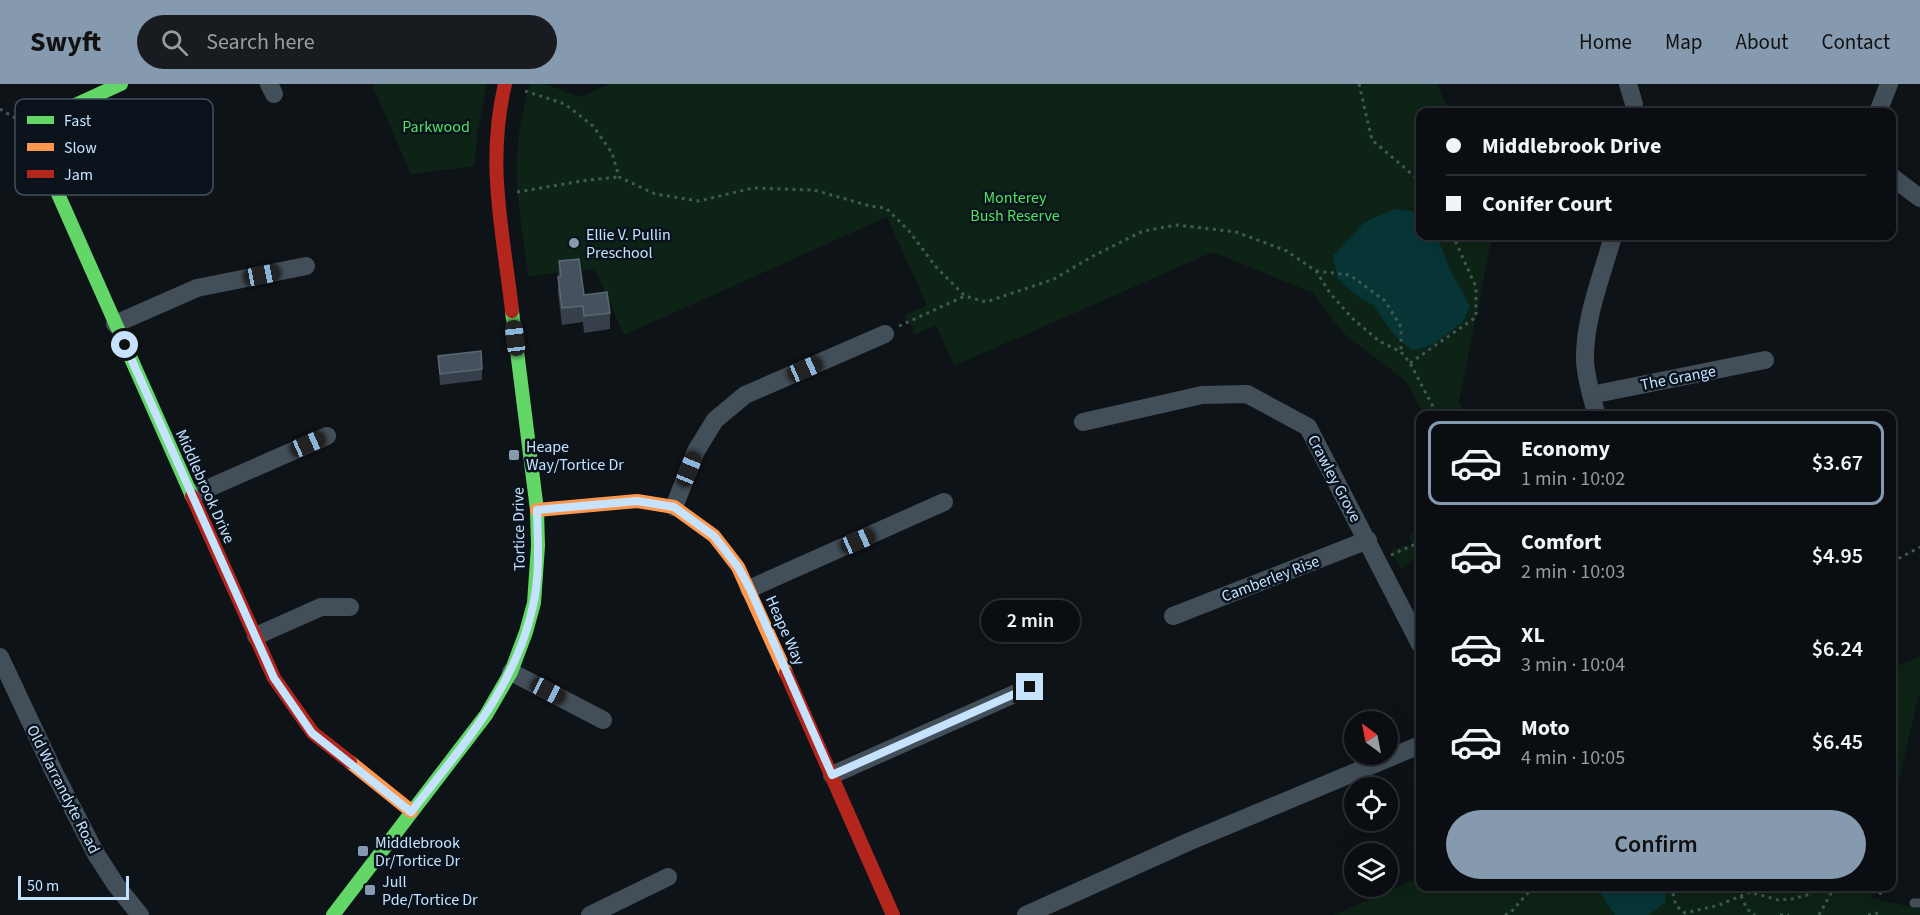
<!DOCTYPE html>
<html lang="en">
<head>
<meta charset="utf-8">
<style>
	:root { --surface:#0a0e12; --page:#181c20; --text:#f1f3f6; --muted:#999c9f; --line:#2a2e32; --accent:#859aae }
	body { margin:0; font-family:"Source Sans 3",sans-serif; background:var(--page); color:var(--text); height:100vh; display:flex; flex-direction:column; font-size:22px; white-space:nowrap }
	* { box-sizing:border-box; margin:0 }
	p { font-size:20px; color:var(--muted) }
	.icon { flex:none; width:33px; height:33px; fill:none; stroke:currentColor; stroke-width:2; stroke-linecap:round; stroke-linejoin:round }
	.map { position:relative; flex:1; overflow:hidden }
	.drawer { position:absolute; left:1416px; top:327px; width:480px; height:480px; display:flex; flex-direction:column; background:var(--surface); border-radius:12px; box-shadow:0 6px 24px #0002,0 0 0 2px var(--line) }
	.drawer>* { flex:none }
	.top-card { position:absolute; left:1416px; top:24px; width:480px; height:132px; border-radius:12px; box-shadow:0 6px 24px #0002,0 0 0 2px var(--line); display:grid; align-content:center; height:132px; padding:0 30px; background:var(--surface) }
	.needle { width:39px; rotate:328deg }
	.controls { position:absolute; left:1344px; top:627px; display:grid; gap:12px }
	.controls a { display:grid; place-items:center; width:54px; height:54px; border-radius:50%; background:var(--surface); box-shadow:0 6px 24px #0002,0 0 0 2px var(--line); font-size:30px }
	.scale { position:absolute; left:18px; bottom:15px; width:111px; box-sizing:border-box; padding-left:6px; border:3px solid #c5e3ff; border-top:0; font-size:16px; line-height:21px; white-space:nowrap; color:#c5e3ff; -webkit-text-stroke:4px #0a121c; paint-order:stroke }
	.end { position:absolute; width:27px; height:27px; margin:-14px; border:8px solid #c5e3ff; background:#111; box-shadow:0 0 0 3px #111 }
	.from { border-radius:50% }
	.bubble { position:absolute; height:42px; border-radius:21px; background:var(--surface); box-shadow:0 6px 24px #0002,0 0 0 2px var(--line); font-size:20px; font-weight:600; line-height:42px; text-align:center }
	.car { position:absolute; width:18px; height:36px; margin:-18px -9px; border-radius:8px; box-shadow:0 0 4px 2px #0007; background:linear-gradient(#222 24%,#8ab4d8 0 40%,#222 0 76%,#8ab4d8 0 86%,#222 0) }
	.top-card b { display:flex; align-items:center; gap:21px; height:57px; font-size:22px }
	.top-card b+b { border-top:2px solid var(--line) }
	.top-card i { width:15px; height:15px; background:var(--text) }
	ul { padding:10px 0 0; list-style:none }
	li { display:flex; align-items:center; gap:18px; height:84px; margin:0 12px 9px; padding:0 18px; border:3px solid transparent; border-radius:12px }
	li div { flex:1 }
	li b { display:block; font-size:22px }
	li em { font-style:normal; font-weight:600 }
	li.on { border-color:var(--accent) }
	li>.icon { width:54px; height:54px; stroke-width:1.5 }
	.primary-button { display:flex; gap:12px; margin-top:auto; padding:12px 30px }
	.primary-button a { flex:1; height:69px; border-radius:36px; background:var(--accent); color:#111; font-size:24px; font-weight:600; line-height:69px; text-align:center }
	header { display:flex; align-items:center; gap:36px; box-sizing:border-box; height:84px; padding:0 30px; background:var(--accent); color:#111 }
	header strong { font-size:28px }
	nav { display:flex; gap:33px; margin-inline-start:auto; font-size:21px }
	.search { width:420px; height:54px; background:var(--page); display:flex; align-items:center; gap:15px; box-sizing:border-box; padding:0 21px; border-radius:33px; color:var(--muted); font-size:22px }
	.map>svg:first-child { display:block }
	.green { fill:#0d2316 }
	.water { fill:#073536 }
	.lines { fill:none; stroke-linecap:round; stroke-linejoin:round }
	.path { stroke:#405954; stroke-width:3; stroke-dasharray:3 4.5; stroke-linecap:butt }
	.lane { stroke:#424f59; stroke-width:9 }
	.street { stroke:#424f59; stroke-width:18 }
	.fast { stroke:#63d668; stroke-width:14 }
	.slow { stroke:#ff974d; stroke-width:14 }
	.jam { stroke:#b3261e; stroke-width:14 }
	.wall { fill:#363f4a }
	.building { fill:#45515d; stroke:#596876; stroke-width:1.5 }
	.route { stroke:#c5e3ff; stroke-width:8 }
	.poi-dot { fill:#859aae; stroke:#0a121c; stroke-width:2 }
	.labels { text-anchor:middle; stroke-width:5; stroke-linejoin:round; paint-order:stroke }
	.park-label { font-size:16px; fill:#4ee360; stroke:#0a121c }
	.poi-label { font-size:16px; fill:#c5e3ff; stroke:#0a121c; text-anchor:start }
	.street-label { font-size:16px; fill:#c5e3ff; stroke:#0a121c }
	.key { fill:#0a121c; stroke:#425160; stroke-width:1.5 }
	.key-label { font-size:16px; fill:#c5e3ff }
</style>
</head>
<body>
<header>
<strong>Swyft</strong>
<div class="search"><svg class="icon" aria-label="search" viewBox="0 0 24 24"><circle cx="10" cy="10" r="6"/><path d="M15 15l6 6"/></svg>Search here</div>
<nav><a>Home</a><a>Map</a><a>About</a><a>Contact</a></nav>
</header>
<div class="map">
<svg width="1920" height="831" viewBox="0 0 1920 831">
	<rect width="100%" height="100%" fill="#0e1318"/>
	<path class="green" d="M 372,0 L 487,0 L 477,50 L 475,82 L 411,90 Z
		M 530,0 L 545,0 L 580,13 L 610,0 L 1437,0 L 1450,28 L 1420,28 L 1420,152 L 1492,152 L 1459,318 L 1465,332 L 1424,331 L 1406,297 L 1343,249 L 1313,209 L 1213,168 L 954,282 L 936,241 L 914,251 L 912,242 L 905,231 L 927,221 L 887,133 L 624,251 L 595,185 L 528,192 C 524,156 516,118 517,82 C 517,54 522,27 530,0 Z
		M 1420,445 L 1420,470 L 1401,485 L 1391,466 L 1412,460 L 1409,451 Z
		M 1920,572 L 1920,606 L 1892,726 L 1892,584 Z
		M 1420,793 L 1420,802 L 1873,803 L 1871,814 L 1920,825 L 1920,831 L 1334,831 Z"/>
	<path class="water" d="M 1394,125 L 1412,127 L 1420,135 L 1420,152 L 1437,152 L 1451,188 L 1470,222 L 1463,238 L 1432,261 L 1412,267 L 1391,247 L 1374,222 L 1356,211 L 1338,195 L 1333,172 L 1365,138 Z
		M 1596,803 L 1664,803 L 1666,809 L 1665,819 L 1648,831 L 1615,831 Z"/>
	<g class="lines">
		<path class="path" d="M 1359,0 L 1372,56 L 1420,97
			M 525,7 L 565,20 L 593,42 L 612,69 L 619,93 L 655,110 L 699,117 L 753,104 L 814,106 L 870,122 L 886,124 L 909,147 L 936,183 L 965,212 L 986,218 L 1054,195 L 1093,172 L 1143,147 L 1177,141 L 1236,148 L 1287,167 L 1316,187 L 1330,209 L 1352,234 L 1379,257 L 1401,268 L 1410,279 L 1438,332
			M 0,25 L 20,37
			M 517,108 L 588,96 L 619,93
			M 1316,187 L 1350,191 L 1385,217 L 1401,243 L 1401,268
			M 899,242 L 965,212
			M 1410,279 L 1476,233 L 1476,203 L 1453,152
			M 1391,471 L 1420,458
			M 1892,478 L 1920,463
			M 1671,802 L 1676,822 L 1685,829 L 1719,821 L 1750,808 L 1778,816 L 1792,815 L 1807,811 L 1823,802
			M 1842,802 L 1885,810
			M 1741,812 L 1747,825 L 1755,831
			M 1505,831 L 1511,828 L 1534,802
			M 1780,831 L 1789,831
			M 1819,831 L 1835,802
			M 1868,831 L 1878,829"/>
		<path class="lane" d="M 1914,819 L 1920,819"/>
		<path class="street" d="M 269,0 L 274,10
			M 1628,0 L 1634,20 L 1634,28
			M 1878,28 L 1889,0
			M 1892,93 L 1920,114
			M 115,240 L 197,204 L 306,182
			M 1591,311 L 1765,276
			M 1597,332 C 1592,314 1586,295 1585,277 C 1584,235 1602,192 1613,152
			M 1083,338 L 1202,311 L 1247,310 L 1308,343 L 1420,560
			M 193,411 L 327,352
			M 674,423 L 696,367 L 715,336 L 745,311 L 885,250
			M 749,505 L 944,418
			M 1173,532 L 1368,456
			M 256,552 L 321,523 L 350,523
			M 0,573 L 54,688 L 96,770 L 116,801 L 140,831
			M 511,588 L 603,636
			M 832,691 L 1030,603
			M 590,831 L 668,793
			M 1026,831 L 1188,758 L 1420,661"/>
		<path class="fast" d="M 121,0 L 40,37 L 35,49 L 35,58 L 192,412
			M 333,831 L 486,631 L 511,588 L 526,548 L 534,519 L 538,462 L 537,426 L 512,227"/>
		<path class="slow" d="M 537,426 L 637,417 L 674,423 L 714,452 L 738,483 L 786,589
			M 350,678 L 411,727"/>
		<path class="jam" d="M 505,0 C 486,80 503,147 512,227
			M 192,412 L 274,594 L 313,649 L 350,678
			M 786,589 L 893,831"/>
	</g>
	<path class="wall" d="M 559,177 L 584,211 L 610,229 L 610,245 L 584,249 L 583,238 L 562,241 L 558,209 Z
		M 438,272 L 482,285 L 482,296 L 440,301 Z"/>
	<path class="building" d="M 579,175 L 584,211 L 607,208 L 610,229 L 584,232 L 583,222 L 562,224 L 558,193 L 561,192 L 559,177 Z
		M 481,267 L 482,285 L 440,290 L 438,272 Z"/>
	<g class="lines">
		<path class="route" d="M 125,261 L 274,594 L 312,649 L 411,728 C 462,662 515,605 533,522 C 540,491 538,457 537,426 L 637,417 L 674,423 L 714,452 L 738,483 L 750,505 L 832,691 L 1030,603"/>
	</g>
	<g class="poi-dot">
		<circle cx="574" cy="159" r="6"/>
		<rect x="508" y="365" width="12" height="12" rx="3"/>
		<rect x="357" y="761" width="12" height="12" rx="3"/>
		<rect x="364" y="800" width="12" height="12" rx="3"/>
	</g>
	<g class="labels">
		<g class="park-label">
			<text x="436" y="48">Parkwood</text>
			<text x="1015" y="119">Monterey<tspan x="1015" dy="18">Bush Reserve</tspan></text>
		</g>
		<g class="poi-label">
			<text x="586" y="156">Ellie V. Pullin<tspan x="586" dy="18">Preschool</tspan></text>
			<text x="526" y="368">Heape<tspan x="526" dy="18">Way/Tortice Dr</tspan></text>
			<text x="375" y="764">Middlebrook<tspan x="375" dy="18">Dr/Tortice Dr</tspan></text>
			<text x="382" y="803">Jull<tspan x="382" dy="18">Pde/Tortice Dr</tspan></text>
		</g>
		<g class="street-label">
			<text transform="translate(1678 293) rotate(-11)" y="6">The Grange</text>
			<text transform="translate(1335 394) rotate(62)" y="6">Crawley Grove</text>
			<text transform="translate(206 402) rotate(66)" y="6">Middlebrook Drive</text>
			<text transform="translate(518 445) rotate(-91)" y="6">Tortice Drive</text>
			<text transform="translate(1270 494) rotate(-21)" y="6">Camberley Rise</text>
			<text transform="translate(786 546) rotate(66)" y="6">Heape Way</text>
			<text transform="translate(64 705) rotate(63)" y="6">Old Warrandyte Road</text>
		</g>
	</g>
	<rect x="15" y="15" width="198" height="96" rx="9" class="key"/>
	<rect x="27" y="32" width="27" height="8" fill="#63d668"/>
	<rect x="27" y="59" width="27" height="8" fill="#ff974d"/>
	<rect x="27" y="86" width="27" height="8" fill="#b3261e"/>
	<g class="key-label">
		<text x="64" y="42">Fast</text>
		<text x="64" y="69">Slow</text>
		<text x="64" y="96">Jam</text>
	</g>
</svg>
<div class="controls">
<a><svg class="needle" viewBox="-14 -14 28 28"><path d="M0-13l5 13h-10z" fill="#e53935"/><path d="M0 13l5-13h-10z" fill="#999c9f"/></svg></a>
<a><svg class="icon" aria-label="locate" viewBox="0 0 24 24"><circle cx="12" cy="12" r="6"/><path d="M12 2v4M12 18v4M2 12h4M18 12h4"/></svg></a>
<a><svg class="icon" aria-label="layers" viewBox="0 0 24 24"><path d="M12 4l9 5-9 5-9-5zM3 14l9 5 9-5"/></svg></a>
</div>
<div class="scale">50 m</div>
<i class="end from" style="left:125px;top:261px"></i>
<i class="end" style="left:1030px;top:603px"></i>
<div class="bubble" style="left:981px;top:516px;width:99px">2 min</div>
<i class="car" style="left:262px;top:191px;rotate:79deg"></i>
<i class="car" style="left:515px;top:254px;rotate:353deg"></i>
<i class="car" style="left:805px;top:285px;rotate:66deg"></i>
<i class="car" style="left:308px;top:360px;rotate:66deg"></i>
<i class="car" style="left:689px;top:385px;rotate:22deg"></i>
<i class="car" style="left:858px;top:457px;rotate:66deg"></i>
<i class="car" style="left:548px;top:607px;rotate:118deg"></i>
<div class="top-card">
<b><i class="from"></i>Middlebrook Drive</b>
<b><i></i>Conifer Court</b>
</div>
<section class="drawer">
<ul>
<li class="on"><svg class="icon" aria-label="car" viewBox="0 0 24 24"><path d="M5 17H2v-5l4-1 3-4h7l3 4 3 1v5h-3M9 17h6M6 11h13"/><circle cx="7" cy="17" r="2"/><circle cx="17" cy="17" r="2"/></svg><div><b>Economy</b><p>1 min · 10:02</p></div><em>$3.67</em></li>
<li><svg class="icon" aria-label="car" viewBox="0 0 24 24"><path d="M5 17H2v-5l4-1 3-4h7l3 4 3 1v5h-3M9 17h6M6 11h13"/><circle cx="7" cy="17" r="2"/><circle cx="17" cy="17" r="2"/></svg><div><b>Comfort</b><p>2 min · 10:03</p></div><em>$4.95</em></li>
<li><svg class="icon" aria-label="car" viewBox="0 0 24 24"><path d="M5 17H2v-5l4-1 3-4h7l3 4 3 1v5h-3M9 17h6M6 11h13"/><circle cx="7" cy="17" r="2"/><circle cx="17" cy="17" r="2"/></svg><div><b>XL</b><p>3 min · 10:04</p></div><em>$6.24</em></li>
<li><svg class="icon" aria-label="car" viewBox="0 0 24 24"><path d="M5 17H2v-5l4-1 3-4h7l3 4 3 1v5h-3M9 17h6M6 11h13"/><circle cx="7" cy="17" r="2"/><circle cx="17" cy="17" r="2"/></svg><div><b>Moto</b><p>4 min · 10:05</p></div><em>$6.45</em></li>
</ul>
<div class="primary-button"><a>Confirm</a></div>
</section>
</div>
</body>
</html>
